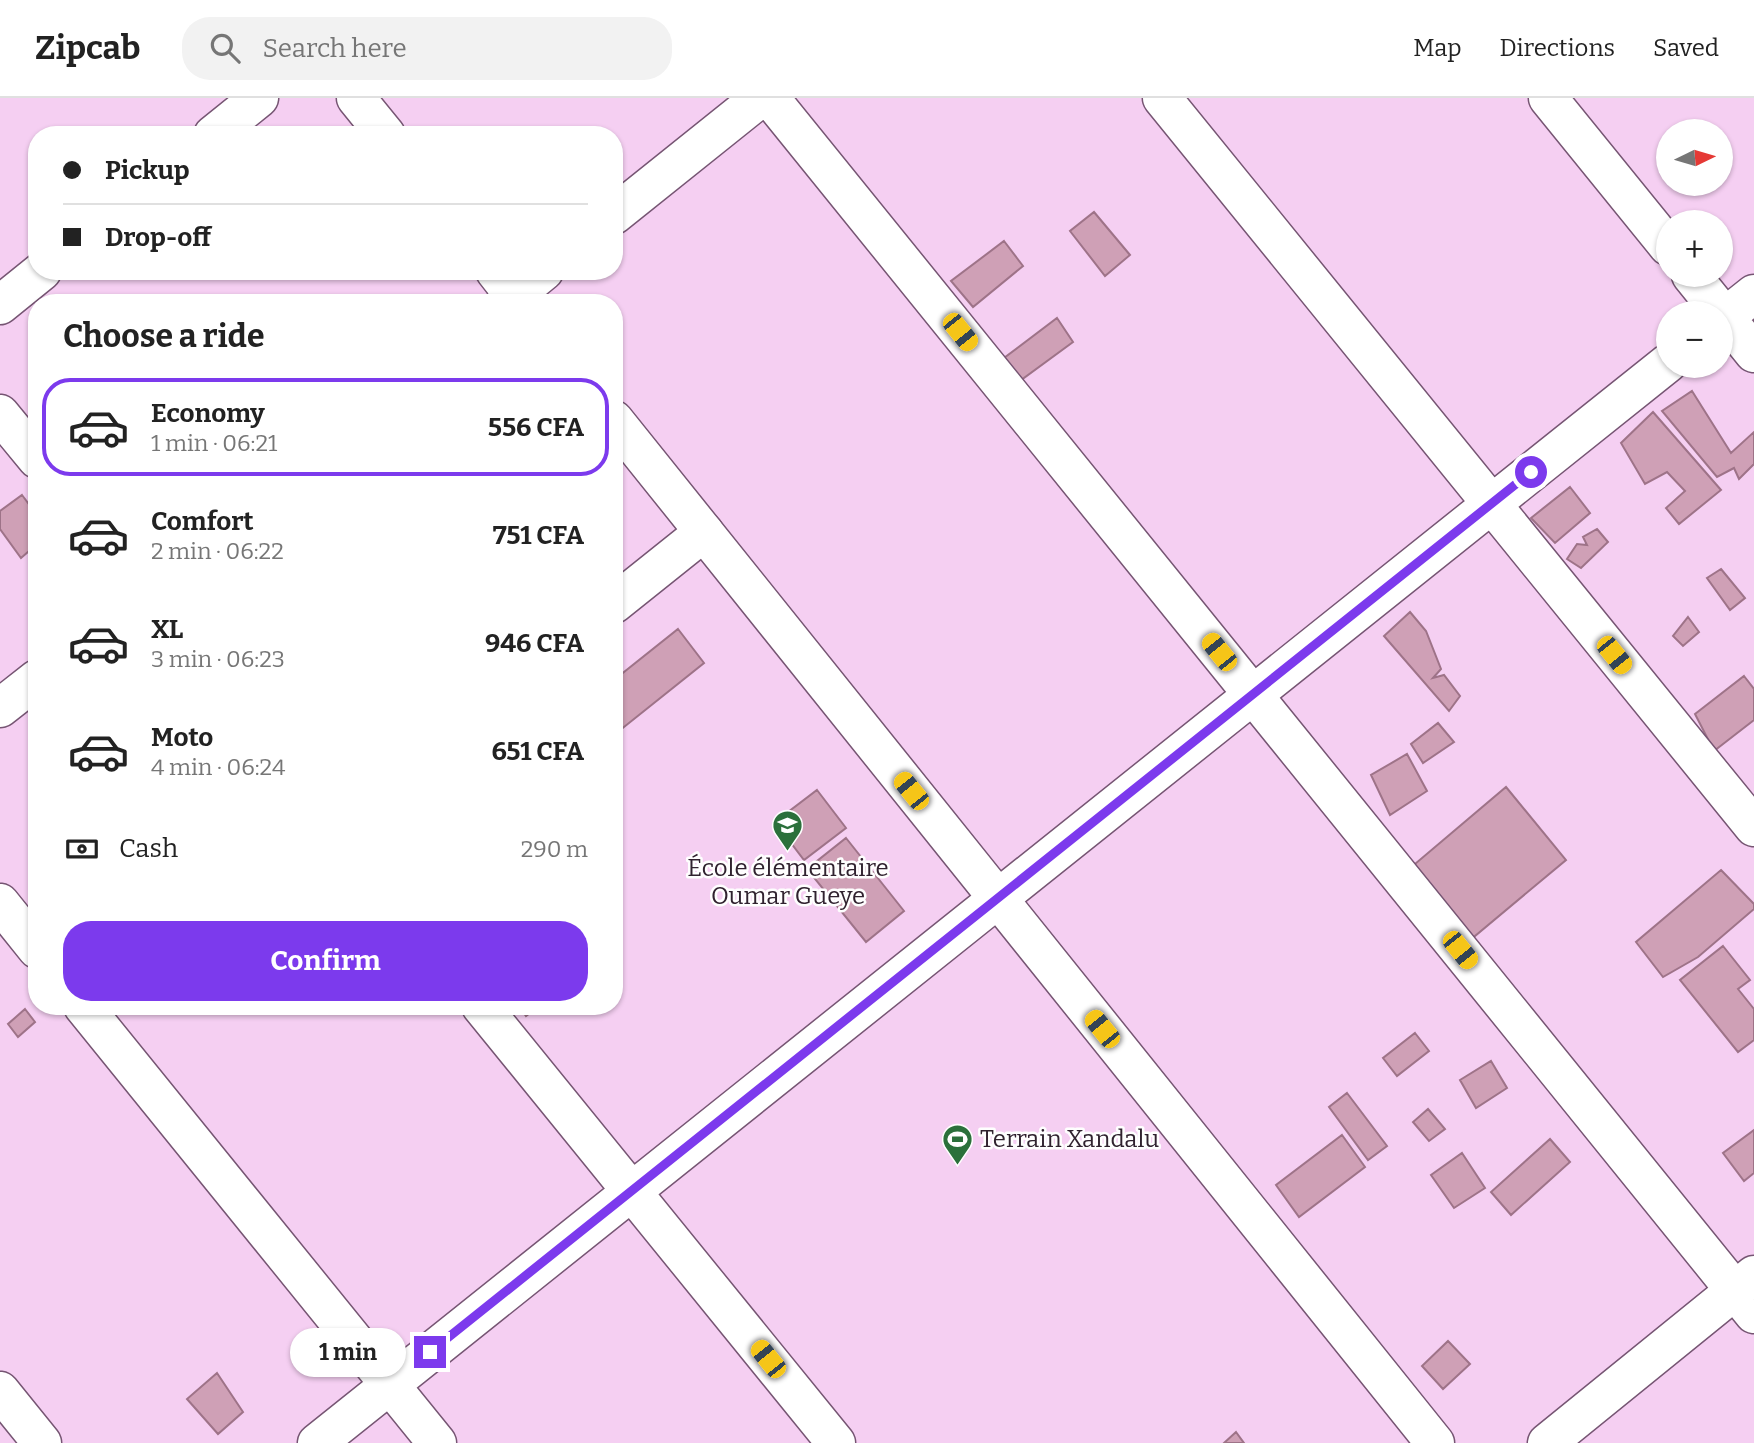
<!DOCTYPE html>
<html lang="en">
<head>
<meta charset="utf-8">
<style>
	:root { --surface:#fff; --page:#f2f2f2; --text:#222; --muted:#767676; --line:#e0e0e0; --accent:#7c3aed }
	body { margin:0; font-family:Bitter,serif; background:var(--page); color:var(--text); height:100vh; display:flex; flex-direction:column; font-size:26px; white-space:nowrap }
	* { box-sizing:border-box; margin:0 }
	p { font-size:23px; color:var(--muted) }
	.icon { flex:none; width:38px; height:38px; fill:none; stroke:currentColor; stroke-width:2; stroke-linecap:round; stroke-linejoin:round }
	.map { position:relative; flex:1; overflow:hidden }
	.sheet { position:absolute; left:28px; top:196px; width:595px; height:721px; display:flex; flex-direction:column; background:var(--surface); border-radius:28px; box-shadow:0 2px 5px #0004 }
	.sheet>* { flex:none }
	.guide { position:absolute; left:28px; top:28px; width:595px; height:154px; border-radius:28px; box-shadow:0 2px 5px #0004; display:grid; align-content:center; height:154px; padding:0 35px; background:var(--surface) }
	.needle { width:46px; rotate:85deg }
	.controls { position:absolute; left:1656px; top:21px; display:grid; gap:14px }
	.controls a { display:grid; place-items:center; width:77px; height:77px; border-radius:50%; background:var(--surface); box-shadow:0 2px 5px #0004; font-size:35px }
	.end { position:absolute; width:32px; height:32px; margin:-16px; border:9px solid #7c3aed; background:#fff; box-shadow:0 0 0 4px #fff }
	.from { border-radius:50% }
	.bubble { position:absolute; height:49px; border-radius:24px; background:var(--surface); box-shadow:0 2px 5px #0004; font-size:23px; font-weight:700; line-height:49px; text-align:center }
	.car { position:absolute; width:21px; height:42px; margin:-21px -10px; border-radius:9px; box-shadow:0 0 5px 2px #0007; background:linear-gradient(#f5c518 24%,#345 0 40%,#f5c518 0 76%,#345 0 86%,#f5c518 0) }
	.guide b { display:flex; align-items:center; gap:24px; height:66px; font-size:26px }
	.guide b+b { border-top:2px solid var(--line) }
	.guide i { width:18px; height:18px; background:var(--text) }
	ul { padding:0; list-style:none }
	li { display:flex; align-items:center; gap:21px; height:98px; margin:0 14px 10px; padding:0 21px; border:4px solid transparent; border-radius:28px }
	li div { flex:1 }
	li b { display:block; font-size:26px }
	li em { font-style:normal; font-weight:700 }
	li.on { border-color:var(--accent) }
	li>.icon { width:63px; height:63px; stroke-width:1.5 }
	h2 { padding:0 35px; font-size:32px; line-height:84px }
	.pay { display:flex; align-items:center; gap:18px; height:77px; padding:0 35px; font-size:26px }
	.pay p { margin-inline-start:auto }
	.cta { display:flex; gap:14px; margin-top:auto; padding:14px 35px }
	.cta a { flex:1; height:80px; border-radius:28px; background:var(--accent); color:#fff; font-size:28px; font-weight:700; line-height:80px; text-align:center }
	header { display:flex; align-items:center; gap:42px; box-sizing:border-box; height:98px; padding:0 35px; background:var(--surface); border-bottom:2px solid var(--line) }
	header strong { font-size:33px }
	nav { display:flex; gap:38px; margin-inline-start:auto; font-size:24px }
	.search { width:490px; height:63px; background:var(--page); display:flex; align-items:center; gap:18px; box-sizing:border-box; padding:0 24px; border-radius:28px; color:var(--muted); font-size:26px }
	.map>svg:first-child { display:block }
	.building { fill:#cfa0b6; stroke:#9e7388; stroke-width:2 }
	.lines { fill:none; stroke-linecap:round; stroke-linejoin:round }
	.minor-casing { stroke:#765573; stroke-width:41 }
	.major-casing { stroke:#765573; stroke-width:41 }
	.minor { stroke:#fff; stroke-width:38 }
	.major { stroke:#fff; stroke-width:38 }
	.route { stroke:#7c3aed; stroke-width:9 }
	.labels { text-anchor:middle; stroke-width:5; stroke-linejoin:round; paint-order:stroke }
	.poi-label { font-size:24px; fill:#30222f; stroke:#fefefe }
</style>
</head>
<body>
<header>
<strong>Zipcab</strong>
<div class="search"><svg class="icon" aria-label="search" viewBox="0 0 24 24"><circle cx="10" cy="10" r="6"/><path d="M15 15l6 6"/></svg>Search here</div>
<nav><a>Map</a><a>Directions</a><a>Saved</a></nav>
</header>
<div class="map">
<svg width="1754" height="1345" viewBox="0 0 1754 1345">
	<rect width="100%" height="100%" fill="#f5cff2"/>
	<path class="building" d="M 1094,114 L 1130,157 L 1105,178 L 1070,133 Z
		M 1004,143 L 1023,168 L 973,209 L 951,183 Z
		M 1057,220 L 1073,244 L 1017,285 L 1000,263 Z
		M 1692,293 L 1731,355 L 1754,334 L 1754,366 L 1739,381 L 1734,370 L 1717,379 L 1662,313 Z
		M 1653,314 L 1721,392 L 1679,426 L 1666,410 L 1685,393 L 1667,374 L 1645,386 L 1621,345 Z
		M 1570,389 L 1590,415 L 1555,445 L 1531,420 Z
		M 22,397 L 37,417 L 37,446 L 21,460 L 0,431 L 0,413 Z
		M 1597,431 L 1608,444 L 1581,470 L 1567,461 L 1577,446 L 1587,447 L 1583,439 Z
		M 1721,471 L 1745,500 L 1730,512 L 1707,480 Z
		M 1410,514 L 1426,533 L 1441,571 L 1433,580 L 1444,577 L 1460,598 L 1449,613 L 1384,538 Z
		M 1688,519 L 1699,534 L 1683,548 L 1673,538 Z
		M 678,531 L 704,565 L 614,637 L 614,582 Z
		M 1744,578 L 1754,591 L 1754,622 L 1714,653 L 1695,616 Z
		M 1438,625 L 1454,644 L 1423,665 L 1411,646 Z
		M 1407,656 L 1427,693 L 1390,717 L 1371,677 Z
		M 1506,689 L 1566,762 L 1469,843 L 1409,771 Z
		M 1506,689 L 1566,762 L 1469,843 L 1409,771 Z
		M 817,692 L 846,730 L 804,762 L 775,724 Z
		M 846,740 L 904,813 L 866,844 L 807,771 Z
		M 1721,772 L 1754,806 L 1754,811 L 1698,859 L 1663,879 L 1636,844 Z
		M 1723,848 L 1750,882 L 1738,891 L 1754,911 L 1754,942 L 1738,954 L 1680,882 Z
		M 519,908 L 539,908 L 526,918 Z
		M 25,911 L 35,924 L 18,939 L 8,926 Z
		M 1415,935 L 1429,953 L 1397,978 L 1383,960 Z
		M 1491,963 L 1507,990 L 1476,1010 L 1460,982 Z
		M 1347,995 L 1387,1048 L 1368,1062 L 1329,1009 Z
		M 1428,1011 L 1445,1031 L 1429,1043 L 1413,1024 Z
		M 1754,1032 L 1754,1075 L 1744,1083 L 1723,1055 Z
		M 1342,1037 L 1365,1069 L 1299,1119 L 1276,1087 Z
		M 1550,1041 L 1570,1064 L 1511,1117 L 1491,1094 Z
		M 1462,1055 L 1485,1090 L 1454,1110 L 1431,1077 Z
		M 1448,1243 L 1470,1266 L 1443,1291 L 1422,1268 Z
		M 217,1275 L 243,1314 L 218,1336 L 187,1301 Z
		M 1236,1334 L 1244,1345 L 1224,1345 Z"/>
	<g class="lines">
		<defs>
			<path id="minor" d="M 770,0 L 1754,1216
				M 1162,0 L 1754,729
				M 1548,0 L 1668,148
				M 213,37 L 259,0
				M 614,117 L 760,0
				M 1691,177 L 1754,255
				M 505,205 L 544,173
				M 0,207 L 42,173
				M 1720,223 L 1754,196
				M 0,316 L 37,361
				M 614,506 L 704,434
				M 0,610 L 37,581
				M 0,805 L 37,851
				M 83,908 L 437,1345
				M 481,908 L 836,1345
				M 0,1293 L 42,1345
				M 317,1345 L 1668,265
				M 1547,1345 L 1754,1177"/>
			<path id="major" d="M 356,0 L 386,37
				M 495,173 L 520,205
				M 614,322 L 1435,1345"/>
		</defs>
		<use href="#minor" class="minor-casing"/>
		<use href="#major" class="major-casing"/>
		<use href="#minor" class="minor"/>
		<use href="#major" class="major"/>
	</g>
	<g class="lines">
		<path class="route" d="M 430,1254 L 1531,374"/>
	</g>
	<defs>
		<symbol id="school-pin" viewBox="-11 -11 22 30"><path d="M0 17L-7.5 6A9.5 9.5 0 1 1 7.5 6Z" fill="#2b703b" stroke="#fefefe"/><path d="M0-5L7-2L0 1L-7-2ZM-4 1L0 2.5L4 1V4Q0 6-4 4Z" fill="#fff"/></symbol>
		<symbol id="stadium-pin" viewBox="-11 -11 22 30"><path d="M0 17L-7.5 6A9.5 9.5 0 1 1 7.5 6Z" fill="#2b703b" stroke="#fefefe"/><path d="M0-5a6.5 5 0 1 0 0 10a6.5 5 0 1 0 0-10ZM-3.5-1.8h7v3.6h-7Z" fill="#fff"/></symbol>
	</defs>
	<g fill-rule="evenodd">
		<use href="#school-pin" x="770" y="710" width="35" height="47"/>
		<use href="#stadium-pin" x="940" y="1024" width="35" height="47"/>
	</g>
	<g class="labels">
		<g class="poi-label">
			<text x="788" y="778">École élémentaire<tspan x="788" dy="28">Oumar Gueye</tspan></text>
			<text x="980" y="1049" text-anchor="start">Terrain Xandalu</text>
		</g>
	</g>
</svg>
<div class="controls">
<a><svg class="needle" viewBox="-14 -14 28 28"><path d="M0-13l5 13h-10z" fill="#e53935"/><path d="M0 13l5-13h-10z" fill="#767676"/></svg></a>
<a>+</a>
<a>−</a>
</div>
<i class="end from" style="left:1531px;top:374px"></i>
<i class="end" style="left:430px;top:1254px"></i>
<div class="bubble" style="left:290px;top:1230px;width:116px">1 min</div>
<i class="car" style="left:960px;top:234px;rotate:141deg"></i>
<i class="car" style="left:1219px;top:554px;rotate:321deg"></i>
<i class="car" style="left:1614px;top:557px;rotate:141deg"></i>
<i class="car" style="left:911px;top:693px;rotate:321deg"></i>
<i class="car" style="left:1460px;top:852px;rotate:141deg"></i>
<i class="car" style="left:1102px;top:931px;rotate:321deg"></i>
<i class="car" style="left:768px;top:1261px;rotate:321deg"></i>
<div class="guide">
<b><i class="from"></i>Pickup</b>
<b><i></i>Drop-off</b>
</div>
<section class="sheet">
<h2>Choose a ride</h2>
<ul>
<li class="on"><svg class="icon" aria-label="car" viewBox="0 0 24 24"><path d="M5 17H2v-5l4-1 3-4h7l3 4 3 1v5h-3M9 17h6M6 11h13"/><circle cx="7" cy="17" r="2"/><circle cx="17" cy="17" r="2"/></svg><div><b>Economy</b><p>1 min · 06:21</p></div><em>556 CFA</em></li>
<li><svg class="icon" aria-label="car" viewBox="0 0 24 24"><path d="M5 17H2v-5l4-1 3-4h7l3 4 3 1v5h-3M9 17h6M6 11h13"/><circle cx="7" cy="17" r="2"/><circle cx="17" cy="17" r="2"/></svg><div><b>Comfort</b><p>2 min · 06:22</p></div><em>751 CFA</em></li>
<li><svg class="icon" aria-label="car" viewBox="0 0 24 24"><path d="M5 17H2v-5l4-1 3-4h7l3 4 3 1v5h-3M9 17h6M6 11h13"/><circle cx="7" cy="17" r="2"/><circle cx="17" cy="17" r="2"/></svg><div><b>XL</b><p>3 min · 06:23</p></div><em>946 CFA</em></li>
<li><svg class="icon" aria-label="car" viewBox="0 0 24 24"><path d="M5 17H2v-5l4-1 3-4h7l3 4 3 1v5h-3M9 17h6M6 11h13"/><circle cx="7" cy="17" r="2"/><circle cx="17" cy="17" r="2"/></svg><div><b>Moto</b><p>4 min · 06:24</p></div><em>651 CFA</em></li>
</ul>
<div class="pay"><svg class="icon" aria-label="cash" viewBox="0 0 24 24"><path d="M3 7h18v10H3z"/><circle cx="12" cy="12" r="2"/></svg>Cash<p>290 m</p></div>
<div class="cta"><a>Confirm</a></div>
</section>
</div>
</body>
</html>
